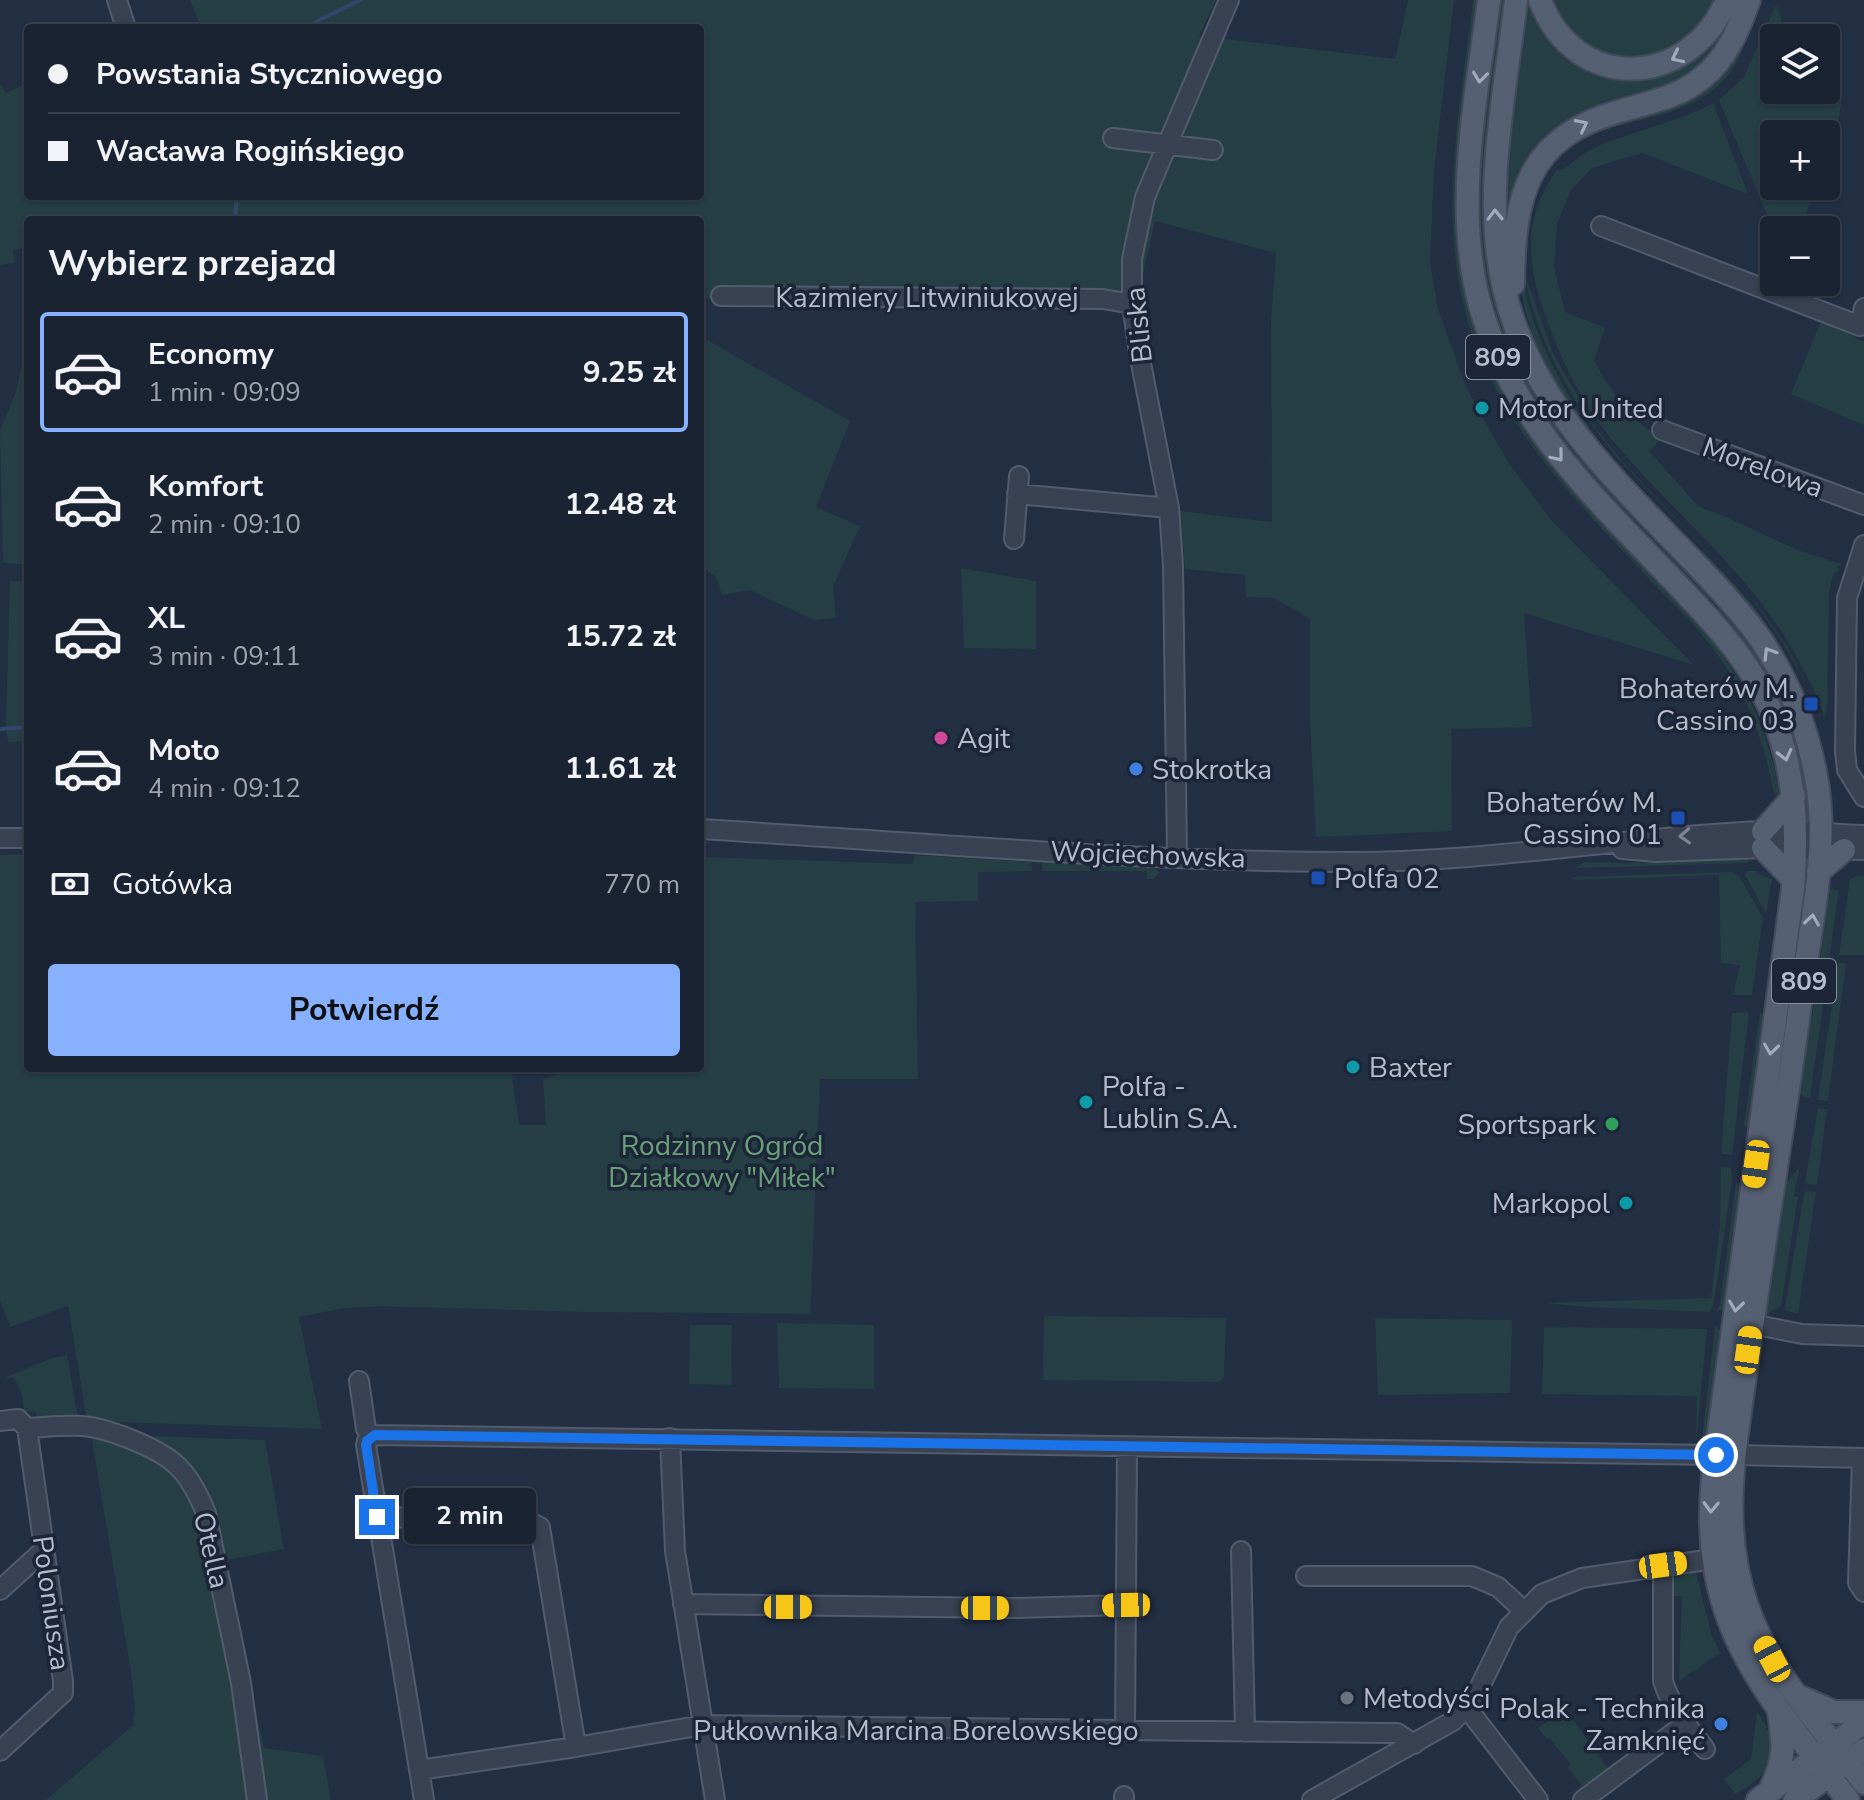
<!DOCTYPE html>
<html lang="pl">
<head>
<meta charset="utf-8">
<style>
	:root { --surface:#1a2332; --page:#232b3a; --text:#f1f3f6; --muted:#9fa4ac; --line:#38404d; --accent:#87b0ff }
	body { margin:0; font-family:"Nunito Sans",sans-serif; background:var(--page); color:var(--text); height:100vh; display:flex; flex-direction:column; font-size:30px; white-space:nowrap }
	* { box-sizing:border-box; margin:0 }
	p { font-size:26px; color:var(--muted) }
	.icon { flex:none; width:44px; height:44px; fill:none; stroke:currentColor; stroke-width:2; stroke-linecap:round; stroke-linejoin:round }
	.map { position:relative; flex:1; overflow:hidden }
	.side { position:absolute; left:24px; top:216px; width:680px; height:856px; display:flex; flex-direction:column; background:var(--surface); border-radius:8px; box-shadow:0 2px 6px #0004,0 0 0 2px var(--line) }
	.side>* { flex:none }
	.guide { position:absolute; left:24px; top:24px; width:680px; height:176px; border-radius:8px; box-shadow:0 2px 6px #0004,0 0 0 2px var(--line); display:grid; align-content:center; height:176px; padding:0 24px; background:var(--surface) }
	.fabs { position:absolute; left:1760px; top:24px; display:grid; gap:16px }
	.fabs a { display:grid; place-items:center; width:80px; height:80px; border-radius:8px; background:var(--surface); box-shadow:0 2px 6px #0004,0 0 0 2px var(--line); font-size:40px }
	.end { position:absolute; width:36px; height:36px; margin:-18px; border:10px solid #1a73e8; background:#fff; box-shadow:0 0 0 4px #fff }
	.from { border-radius:50% }
	.bubble { position:absolute; height:56px; border-radius:8px; background:var(--surface); box-shadow:0 2px 6px #0004,0 0 0 2px var(--line); font-size:26px; font-weight:700; line-height:56px; text-align:center }
	.car { position:absolute; width:24px; height:48px; margin:-24px -12px; border-radius:10px; box-shadow:0 0 6px 2px #0007; background:linear-gradient(#f5c518 24%,#345 0 40%,#f5c518 0 76%,#345 0 86%,#f5c518 0) }
	.guide b { display:flex; align-items:center; gap:28px; height:76px; font-size:30px }
	.guide b+b { border-top:2px solid var(--line) }
	.guide i { width:20px; height:20px; background:var(--text) }
	ul { padding:0; list-style:none }
	li { display:flex; align-items:center; gap:24px; height:120px; margin:0 16px 12px; padding:0 8px; border:4px solid transparent; border-radius:8px }
	li div { flex:1 }
	li b { display:block; font-size:30px }
	li em { font-style:normal; font-weight:700 }
	li.current { border-color:var(--accent) }
	li>.icon { width:72px; height:72px; stroke-width:1.5 }
	h2 { padding:0 24px; font-size:36px; line-height:96px }
	.pay { display:flex; align-items:center; gap:20px; height:88px; padding:0 24px; font-size:30px }
	.pay p { margin-inline-start:auto }
	.action { display:flex; gap:16px; margin-top:auto; padding:16px 24px }
	.action a { flex:1; height:92px; border-radius:8px; background:var(--accent); color:#111; font-size:32px; font-weight:700; line-height:92px; text-align:center }
	.map>svg:first-child { display:block }
	.green { fill:#253f44 }
	.lines { fill:none; stroke-linecap:round; stroke-linejoin:round }
	.stream { stroke:#34476a; stroke-width:4 }
	.minor-casing { stroke:#535c6d; stroke-width:22 }
	.major-casing { stroke:#424a5c; stroke-width:26 }
	.minor { stroke:#384252; stroke-width:18 }
	.major { stroke:#566073; stroke-width:22 }
	.oneway { stroke:#a2aabb }
	.oneway2 { stroke:#7d8696 }
	.route { stroke:#1a73e8; stroke-width:10 }
	.culture-dot { fill:#0f9aa8; stroke:#1d2638; stroke-width:3 }
	.transit-dot { fill:#1a4fb4; stroke:#1d2638; stroke-width:3 }
	.hotel-dot { fill:#d1479c; stroke:#1d2638; stroke-width:3 }
	.shop-dot { fill:#3f7fe0; stroke:#1d2638; stroke-width:3 }
	.leisure-dot { fill:#2e9e5b; stroke:#1d2638; stroke-width:3 }
	.worship-dot { fill:#6b7280; stroke:#1d2638; stroke-width:3 }
	.labels { text-anchor:middle; stroke-width:7; stroke-linejoin:round; paint-order:stroke }
	.shield { fill:#1d2638; stroke:#8790a0; stroke-width:2 }
	.shield-label { font-size:26px; font-weight:bold; fill:#b5bdcd }
	.street-label { font-size:28px; fill:#b5bdcd; stroke:#1d2638 }
	.poi-label { font-size:28px; fill:#b5bdcd; stroke:#1d2638; text-anchor:start }
	.park-label { font-size:28px; fill:#6aa079; stroke:#1d2638 }
</style>
</head>
<body>
<div class="map">
<svg width="1864" height="1800" viewBox="0 0 1864 1800">
	<rect width="100%" height="100%" fill="#232f43"/>
	<path class="green" d="M 190,0 L 1216,0 L 1199,36 L 1395,59 L 1408,0 L 1454,0 L 1434,170 L 1430,262 L 1438,309 L 1466,387 L 1508,462 L 1551,520 L 1694,665 L 1524,613 L 1532,727 L 1451,729 L 1452,831 L 1316,837 L 1310,720 L 1310,619 L 1274,598 L 1246,597 L 1245,575 L 1185,569 L 1180,511 L 1272,522 L 1271,320 L 1276,253 L 1155,221 L 1138,297 L 1100,291 L 700,299 L 700,220 L 28,220 L 28,247 L 13,250 L 15,263 L 0,265 L 0,83 L 6,93 L 28,83 L 28,196 L 140,196 L 155,202 L 159,196 L 700,196 L 700,28 L 201,28 Z
		M 1473,0 L 1479,0 C 1467,98 1446,197 1466,295 C 1480,360 1514,422 1556,471 C 1645,574 1759,650 1779,794 L 1774,794 C 1765,750 1753,707 1728,670 C 1707,637 1680,610 1653,583 C 1575,500 1492,421 1464,307 C 1439,206 1461,101 1473,0 Z
		M 1499,0 L 1508,0 L 1494,116 L 1515,347 L 1738,620 L 1786,702 L 1811,792 L 1806,792 C 1801,762 1795,732 1783,704 C 1764,660 1728,624 1695,589 C 1621,511 1534,434 1498,330 C 1461,223 1486,110 1499,0 Z
		M 1524,0 L 1532,0 L 1541,22 L 1640,76 L 1739,0 L 1720,47 L 1685,82 L 1566,124 L 1506,238 L 1504,167 Z
		M 1547,0 L 1718,0 L 1712,13 L 1667,54 L 1619,61 L 1577,43 Z
		M 1757,0 C 1756,9 1749,22 1746,33 C 1743,42 1742,54 1737,62 C 1705,121 1625,116 1572,142 C 1557,150 1544,168 1537,183 C 1494,265 1544,360 1591,430 C 1646,512 1738,566 1785,654 C 1790,664 1798,677 1799,686 C 1776,654 1758,621 1732,592 C 1691,545 1642,504 1602,456 C 1552,395 1505,301 1521,221 C 1527,190 1542,158 1568,139 C 1587,126 1609,121 1631,115 C 1710,93 1726,75 1757,0 Z
		M 1776,5 L 1781,18 L 1783,38 L 1774,38 L 1774,90 L 1826,90 L 1826,75 L 1842,100 L 1832,155 L 1826,168 L 1826,134 L 1774,134 L 1774,186 L 1818,186 L 1804,217 L 1794,230 L 1774,232 L 1719,100 L 1744,77 Z
		M 1713,103 L 1748,194 L 1642,153 L 1592,168 L 1571,190 L 1557,224 L 1554,266 L 1565,312 L 1605,328 L 1594,360 C 1609,388 1634,427 1663,437 L 1649,451 L 1699,507 L 1729,518 L 1795,549 L 1841,564 L 1837,568 L 1840,570 L 1833,575 L 1829,593 L 1827,711 L 1824,719 C 1821,700 1811,685 1803,669 C 1759,579 1678,519 1614,442 C 1580,402 1557,352 1541,303 C 1525,254 1526,214 1556,171 C 1568,169 1577,157 1588,151 C 1628,131 1674,125 1713,103 Z
		M 1524,272 L 1553,353 L 1597,430 L 1625,464 L 1757,604 L 1787,646 L 1806,683 L 1783,643 L 1751,598 L 1616,456 C 1574,405 1535,339 1524,272 Z
		M 1822,319 L 1864,342 L 1864,425 L 1791,394 Z
		M 700,336 L 850,421 L 816,507 L 860,526 L 833,586 L 836,618 L 814,620 L 750,590 L 722,595 L 716,577 L 700,565 Z
		M 23,361 L 28,361 L 28,565 L 3,563 L 0,430 L 16,392 Z
		M 961,568 L 1036,581 L 1036,649 L 964,648 Z
		M 10,581 L 28,581 L 28,741 L 8,742 L 6,721 Z
		M 28,854 L 28,1068 L 511,1068 L 519,1125 L 546,1125 L 543,1079 L 574,1068 L 700,1068 L 700,857 L 913,864 L 914,855 L 1031,862 L 1032,871 L 978,872 L 978,901 L 915,902 L 918,1079 L 820,1079 L 810,1314 L 587,1312 L 380,1306 L 345,1308 L 299,1317 L 322,1429 L 87,1421 L 68,1306 L 10,1327 L 0,1301 L 0,855 Z
		M 1750,859 L 1747,863 L 1575,868 L 1584,862 L 1631,863 Z
		M 1042,862 L 1153,868 L 1160,872 L 1154,879 L 1147,879 L 1146,871 L 1042,871 Z
		M 1747,871 L 1757,871 L 1758,874 L 1772,879 L 1766,914 L 1745,875 Z
		M 1732,872 L 1739,876 L 1763,917 L 1752,995 L 1733,995 L 1740,965 L 1721,963 L 1719,875 L 1573,880 L 1573,877 Z
		M 1858,876 L 1864,876 L 1864,955 L 1839,955 L 1850,879 Z
		M 1830,889 L 1839,890 L 1810,1098 L 1803,1097 L 1797,1089 L 1813,1011 Z
		M 1838,963 L 1846,963 L 1828,1101 L 1818,1100 Z
		M 1749,1012 L 1732,1155 L 1721,1154 L 1732,1013 Z
		M 1760,1012 L 1766,1017 L 1753,1128 L 1744,1126 Z
		M 1818,1108 L 1827,1109 L 1817,1185 L 1808,1184 L 1805,1181 Z
		M 1800,1166 L 1794,1196 L 1798,1197 L 1781,1306 L 1769,1313 L 1767,1320 L 1762,1315 L 1781,1189 Z
		M 1721,1167 L 1731,1168 L 1732,1179 L 1714,1303 L 1710,1312 L 1591,1307 L 1544,1303 L 1711,1298 L 1720,1224 Z
		M 1736,1183 L 1743,1184 L 1726,1309 L 1717,1311 L 1720,1304 Z
		M 1807,1191 L 1816,1192 L 1798,1314 L 1786,1311 L 1785,1307 L 1804,1194 Z
		M 1044,1316 L 1226,1318 L 1224,1377 L 1219,1382 L 1043,1380 Z
		M 1375,1318 L 1512,1320 L 1510,1393 L 1378,1395 Z
		M 777,1323 L 874,1325 L 874,1389 L 779,1388 Z
		M 690,1325 L 732,1325 L 731,1385 L 689,1384 Z
		M 1715,1326 L 1724,1333 L 1708,1446 L 1701,1447 Z
		M 1544,1327 L 1707,1329 L 1696,1444 L 1697,1396 L 1542,1394 Z
		M 67,1355 L 78,1419 L 37,1421 L 36,1412 L 24,1411 L 22,1396 L 14,1377 L 7,1379 L 6,1377 L 52,1358 Z
		M 91,1434 L 265,1440 L 284,1549 L 222,1561 L 264,1748 L 323,1756 L 331,1800 L 46,1800 L 133,1725 L 135,1707 L 131,1672 Z
		M 1696,1572 L 1712,1636 L 1720,1653 L 1679,1681 L 1682,1596 L 1671,1596 L 1675,1575 Z
		M 1565,1708 L 1608,1769 L 1562,1800 L 1581,1785 L 1568,1767 L 1571,1764 L 1549,1738 L 1547,1739 L 1538,1728 Z
		M 1757,1712 C 1784,1748 1773,1775 1735,1794 L 1724,1779 L 1751,1759 Z"/>
	<g class="lines">
		<path class="stream" d="M 303,28 L 360,0
			M 235,220 L 237,196
			M 0,729 L 28,727"/>
		<defs>
			<path id="minor" d="M 117,0 L 126,28
				M 1113,138 L 1213,150
				M 1601,226 L 1860,326 L 1864,308
				M 721,296 L 1103,299 L 1132,304
				M 1662,430 L 1864,505
				M 1017,494 L 1169,508
				M 1014,539 L 1019,476
				M 1864,545 L 1847,598 L 1845,751 L 1847,770 L 1864,797
				M 700,829 C 917,842 1135,862 1352,862 C 1489,862 1625,837 1761,831 C 1795,829 1830,834 1864,835
				M 0,838 L 28,838
				M 1622,849 L 1656,852 L 1763,848 L 1864,850
				M 1177,856 L 1173,565 L 1169,508 L 1139,353 L 1132,304 L 1132,259 L 1145,197 L 1229,0
				M 1752,1324 L 1802,1334 L 1864,1336
				M 359,1381 L 366,1429
				M 0,1421 L 18,1419 L 27,1428
				M 27,1428 C 45,1427 64,1425 82,1426 C 98,1427 115,1433 130,1439 C 173,1456 188,1469 206,1513 L 241,1683 L 257,1800
				M 670,1438 L 675,1551 L 715,1800
				M 1734,1455 L 1864,1458
				M 1862,1458 L 1858,1583 L 1864,1592
				M 377,1517 L 526,1520 L 540,1527 L 576,1747
				M 1241,1551 L 1245,1732
				M 1663,1565 L 1663,1681 C 1671,1707 1689,1728 1705,1749
				M 1306,1576 L 1472,1576 L 1498,1587 L 1523,1610
				M 0,1590 L 44,1550
				M 683,1604 L 1012,1608 L 1126,1605
				M 1467,1708 L 1538,1800
				M 1125,1731 L 1127,1447
				M 0,1751 L 63,1693 L 63,1681 L 27,1428
				M 419,1770 L 576,1747 L 703,1725 L 1385,1733 L 1397,1733 L 1414,1744
				M 424,1800 L 366,1445 L 367,1441 L 375,1435 L 1716,1455
				M 1124,1800 L 1124,1796
				M 1312,1800 L 1453,1721 L 1474,1699 L 1509,1627 L 1542,1594 L 1582,1578 L 1727,1557
				M 1583,1800 L 1685,1724"/>
			<path id="major" d="M 1489,0 C 1476,101 1452,212 1482,312 C 1516,425 1594,497 1673,580 C 1705,614 1738,647 1760,688 C 1794,750 1799,820 1793,888 L 1713,1476 C 1698,1625 1764,1690 1848,1800
				M 1516,0 C 1505,95 1482,195 1504,289 C 1530,401 1612,477 1689,557 C 1713,582 1738,608 1759,637 C 1790,682 1810,735 1818,789 C 1827,853 1812,919 1803,982 C 1786,1114 1763,1244 1745,1376 C 1734,1456 1720,1527 1747,1606 C 1770,1673 1822,1727 1864,1783
				M 1540,0 C 1575,94 1689,89 1727,0
				M 1513,284 C 1514,198 1526,138 1617,112 C 1646,103 1678,98 1702,78 C 1727,58 1739,29 1749,0
				M 1763,831 L 1794,796
				M 1763,848 L 1793,879
				M 1818,872 L 1844,850
				M 1800,1697 L 1834,1712 L 1864,1712
				M 1771,1788 C 1785,1759 1784,1744 1779,1713
				M 1758,1800 L 1864,1722
				M 1795,1800 L 1864,1750"/>
		</defs>
		<use href="#minor" class="minor-casing"/>
		<use href="#major" class="major-casing"/>
		<use href="#minor" class="minor"/>
		<use href="#major" class="major"/>
	</g>
	<defs><path id="oneway-chevron" d="M-2-3.5L2.5 0L-2 3.5" fill="none" stroke-width="1.6" stroke-linecap="round" stroke-linejoin="round" transform="scale(2)"/></defs>
	<g class="oneway">
		<use href="#oneway-chevron" transform="translate(1677 57) rotate(154)"/>
		<use href="#oneway-chevron" transform="translate(1480 77) rotate(97)"/>
		<use href="#oneway-chevron" transform="translate(1582 125) rotate(-27)"/>
		<use href="#oneway-chevron" transform="translate(1495 215) rotate(-91)"/>
		<use href="#oneway-chevron" transform="translate(1558 456) rotate(51)"/>
		<use href="#oneway-chevron" transform="translate(1769 653) rotate(-122)"/>
		<use href="#oneway-chevron" transform="translate(1785 755) rotate(76)"/>
		<use href="#oneway-chevron" transform="translate(1812 920) rotate(-82)"/>
		<use href="#oneway-chevron" transform="translate(1771 1049) rotate(98)"/>
		<use href="#oneway-chevron" transform="translate(1736 1306) rotate(98)"/>
		<use href="#oneway-chevron" transform="translate(1711 1507) rotate(92)"/>
	</g>
	<use class="oneway2" href="#oneway-chevron" transform="translate(1685 836) rotate(177)"/>
	<g class="lines">
		<path class="route" d="M 377,1517 L 366,1445 L 367,1441 L 375,1435 L 1716,1455"/>
	</g>
	<g class="culture-dot">
		<circle cx="1482" cy="408" r="8"/>
		<circle cx="1353" cy="1067" r="8"/>
		<circle cx="1086" cy="1102" r="8"/>
		<circle cx="1626" cy="1203" r="8"/>
	</g>
	<g class="transit-dot">
		<rect x="1803" y="696" width="16" height="16" rx="4"/>
		<rect x="1670" y="810" width="16" height="16" rx="4"/>
		<rect x="1310" y="870" width="16" height="16" rx="4"/>
	</g>
	<circle class="hotel-dot" cx="941" cy="738" r="8"/>
	<g class="shop-dot">
		<circle cx="1136" cy="769" r="8"/>
		<circle cx="1721" cy="1724" r="8"/>
	</g>
	<circle class="leisure-dot" cx="1612" cy="1124" r="8"/>
	<circle class="worship-dot" cx="1347" cy="1698" r="8"/>
	<g class="labels">
		<g class="shield">
			<rect x="1466" y="335" width="64" height="44" rx="6"/>
			<rect x="1772" y="959" width="64" height="44" rx="6"/>
		</g>
		<g class="shield-label">
			<text x="1498" y="366">809</text>
			<text x="1804" y="990">809</text>
		</g>
		<g class="street-label">
			<text x="927" y="307">Kazimiery Litwiniukowej</text>
			<text transform="translate(1138 325) rotate(-96)" y="10">Bliska</text>
			<text transform="translate(1763 467) rotate(20)" y="10">Morelowa</text>
			<text transform="translate(1148 854) rotate(2)" y="10">Wojciechowska</text>
			<text transform="translate(212 1550) rotate(77)" y="10">Otella</text>
			<text transform="translate(52 1603) rotate(82)" y="10">Poloniusza</text>
			<text x="916" y="1740">Pułkownika Marcina Borelowskiego</text>
		</g>
		<g class="poi-label">
			<text x="1498" y="418">Motor United</text>
			<text x="1795" y="698" text-anchor="end">Bohaterów M.<tspan x="1795" dy="32">Cassino 03</tspan></text>
			<text x="957" y="748">Agit</text>
			<text x="1152" y="779">Stokrotka</text>
			<text x="1662" y="812" text-anchor="end">Bohaterów M.<tspan x="1662" dy="32">Cassino 01</tspan></text>
			<text x="1334" y="888">Polfa 02</text>
			<text x="1369" y="1077">Baxter</text>
			<text x="1102" y="1096">Polfa -<tspan x="1102" dy="32">Lublin S.A.</tspan></text>
			<text x="1596" y="1134" text-anchor="end">Sportspark</text>
			<text x="1610" y="1213" text-anchor="end">Markopol</text>
			<text x="1363" y="1708">Metodyści</text>
			<text x="1705" y="1718" text-anchor="end">Polak - Technika<tspan x="1705" dy="32">Zamknięć</tspan></text>
		</g>
		<g class="park-label">
			<text x="722" y="1155">Rodzinny Ogród<tspan x="722" dy="32">Działkowy "Miłek"</tspan></text>
		</g>
	</g>
</svg>
<div class="fabs">
<a><svg class="icon" aria-label="layers" viewBox="0 0 24 24"><path d="M12 4l9 5-9 5-9-5zM3 14l9 5 9-5"/></svg></a>
<a>+</a>
<a>−</a>
</div>
<i class="end from" style="left:1716px;top:1455px"></i>
<i class="end" style="left:377px;top:1517px"></i>
<div class="bubble" style="left:404px;top:1488px;width:132px">2 min</div>
<i class="car" style="left:1756px;top:1164px;rotate:188deg"></i>
<i class="car" style="left:1748px;top:1350px;rotate:8deg"></i>
<i class="car" style="left:1663px;top:1565px;rotate:82deg"></i>
<i class="car" style="left:1126px;top:1605px;rotate:269deg"></i>
<i class="car" style="left:788px;top:1607px;rotate:90deg"></i>
<i class="car" style="left:985px;top:1608px;rotate:90deg"></i>
<i class="car" style="left:1772px;top:1659px;rotate:332deg"></i>
<div class="guide">
<b><i class="from"></i>Powstania Styczniowego</b>
<b><i></i>Wacława Rogińskiego</b>
</div>
<section class="side">
<h2>Wybierz przejazd</h2>
<ul>
<li class="current"><svg class="icon" aria-label="car" viewBox="0 0 24 24"><path d="M5 17H2v-5l4-1 3-4h7l3 4 3 1v5h-3M9 17h6M6 11h13"/><circle cx="7" cy="17" r="2"/><circle cx="17" cy="17" r="2"/></svg><div><b>Economy</b><p>1 min · 09:09</p></div><em>9.25 zł</em></li>
<li><svg class="icon" aria-label="car" viewBox="0 0 24 24"><path d="M5 17H2v-5l4-1 3-4h7l3 4 3 1v5h-3M9 17h6M6 11h13"/><circle cx="7" cy="17" r="2"/><circle cx="17" cy="17" r="2"/></svg><div><b>Komfort</b><p>2 min · 09:10</p></div><em>12.48 zł</em></li>
<li><svg class="icon" aria-label="car" viewBox="0 0 24 24"><path d="M5 17H2v-5l4-1 3-4h7l3 4 3 1v5h-3M9 17h6M6 11h13"/><circle cx="7" cy="17" r="2"/><circle cx="17" cy="17" r="2"/></svg><div><b>XL</b><p>3 min · 09:11</p></div><em>15.72 zł</em></li>
<li><svg class="icon" aria-label="car" viewBox="0 0 24 24"><path d="M5 17H2v-5l4-1 3-4h7l3 4 3 1v5h-3M9 17h6M6 11h13"/><circle cx="7" cy="17" r="2"/><circle cx="17" cy="17" r="2"/></svg><div><b>Moto</b><p>4 min · 09:12</p></div><em>11.61 zł</em></li>
</ul>
<div class="pay"><svg class="icon" aria-label="cash" viewBox="0 0 24 24"><path d="M3 7h18v10H3z"/><circle cx="12" cy="12" r="2"/></svg>Gotówka<p>770 m</p></div>
<div class="action"><a>Potwierdź</a></div>
</section>
</div>
</body>
</html>
